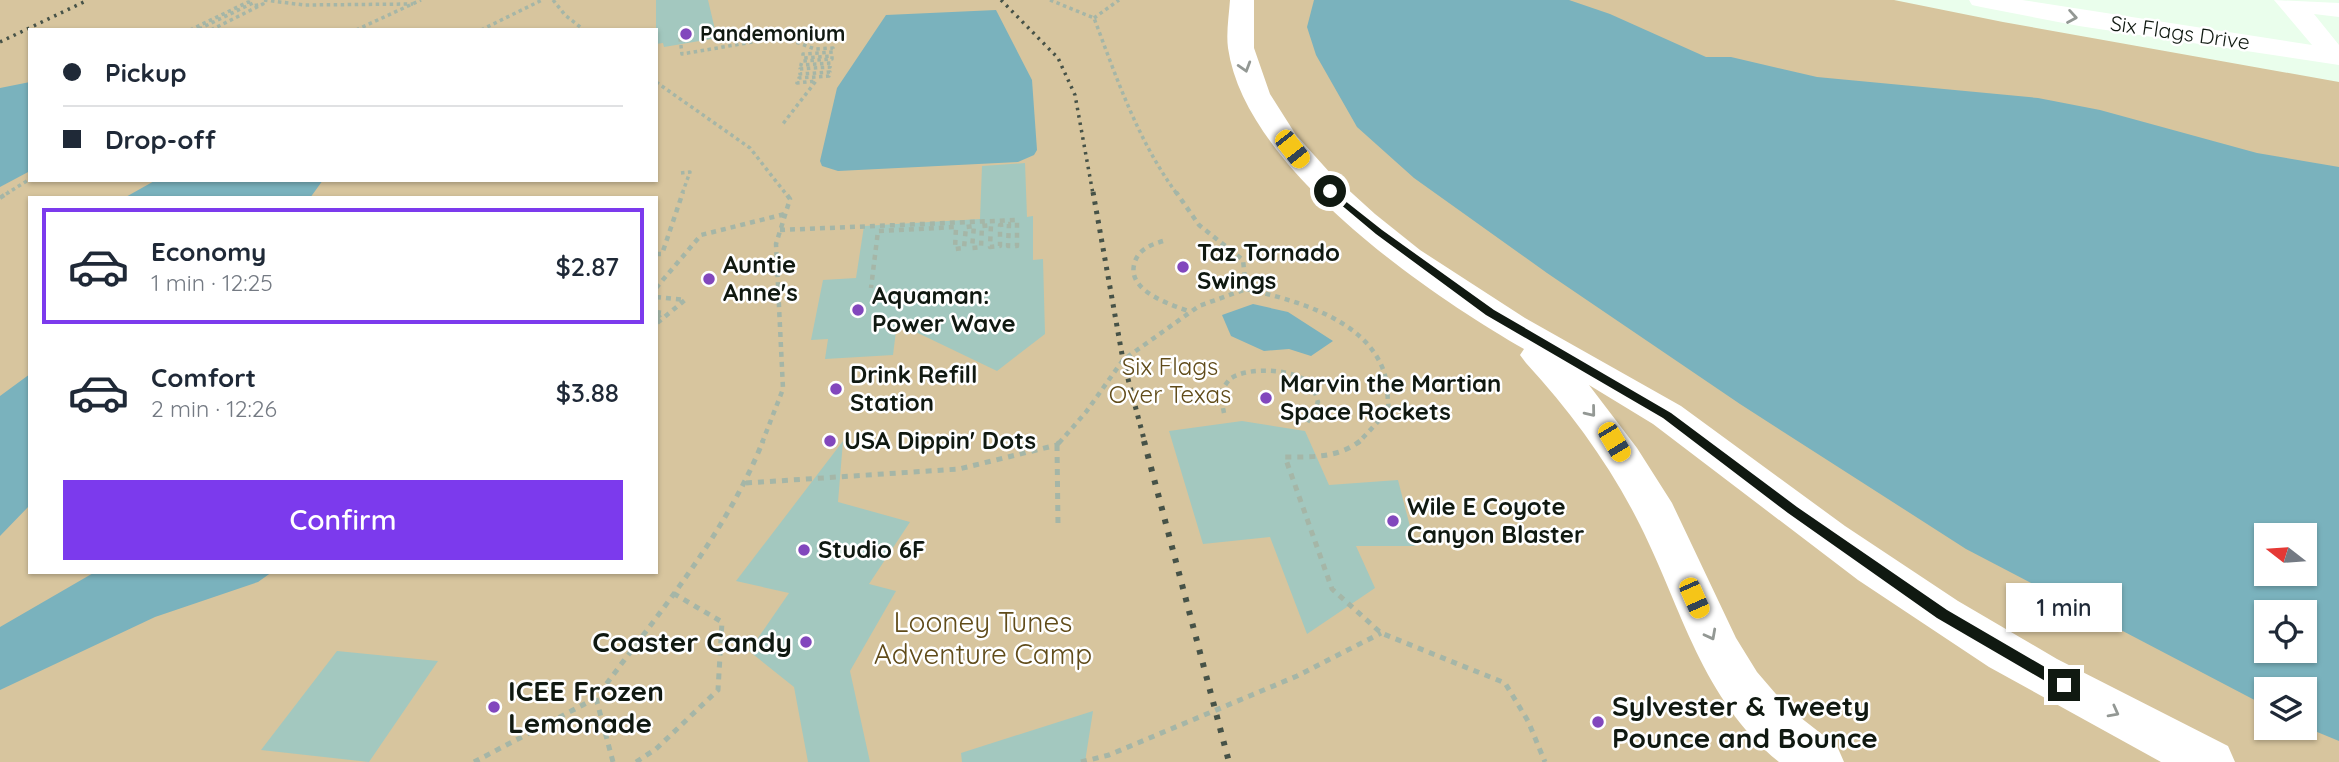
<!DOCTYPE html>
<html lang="en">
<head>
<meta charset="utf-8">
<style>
	:root { --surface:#fff; --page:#f6f6f7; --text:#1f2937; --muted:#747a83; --line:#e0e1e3; --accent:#7c3aed }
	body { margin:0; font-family:Quicksand,sans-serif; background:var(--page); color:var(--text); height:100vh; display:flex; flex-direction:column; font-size:26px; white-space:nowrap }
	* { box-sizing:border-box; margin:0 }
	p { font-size:23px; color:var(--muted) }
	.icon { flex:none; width:38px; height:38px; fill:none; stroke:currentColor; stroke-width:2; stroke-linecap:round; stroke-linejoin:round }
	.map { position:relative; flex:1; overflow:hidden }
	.sheet { position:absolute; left:28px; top:196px; width:630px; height:378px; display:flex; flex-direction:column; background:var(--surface); border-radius:0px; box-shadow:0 2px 5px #0004 }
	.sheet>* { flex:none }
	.hud { position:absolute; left:28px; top:28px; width:630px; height:154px; border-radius:0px; box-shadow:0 2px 5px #0004; display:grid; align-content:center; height:154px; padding:0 35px; background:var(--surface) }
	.needle { width:46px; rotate:287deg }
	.buttons { position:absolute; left:2254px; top:523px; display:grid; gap:14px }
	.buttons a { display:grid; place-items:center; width:63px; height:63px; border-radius:0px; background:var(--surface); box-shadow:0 2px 5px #0004; font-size:35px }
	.end { position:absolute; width:32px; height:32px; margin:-16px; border:9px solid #101911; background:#fff; box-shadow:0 0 0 4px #fff }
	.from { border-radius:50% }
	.bubble { position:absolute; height:49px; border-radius:0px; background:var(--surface); box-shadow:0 2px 5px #0004; font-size:23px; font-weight:600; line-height:49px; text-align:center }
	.car { position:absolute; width:21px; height:42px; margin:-21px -10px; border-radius:9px; box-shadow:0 0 5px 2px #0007; background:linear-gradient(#f5c518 24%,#345 0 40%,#f5c518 0 76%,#345 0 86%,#f5c518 0) }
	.hud b { display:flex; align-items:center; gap:24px; height:66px; font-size:26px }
	.hud b+b { border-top:2px solid var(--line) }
	.hud i { width:18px; height:18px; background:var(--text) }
	ul { padding:12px 0 0; list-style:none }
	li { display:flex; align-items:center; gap:21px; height:116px; margin:0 14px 10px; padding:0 21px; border:4px solid transparent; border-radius:0px }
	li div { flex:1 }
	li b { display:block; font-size:26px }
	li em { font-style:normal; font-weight:600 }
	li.current { border-color:var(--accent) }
	li>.icon { width:63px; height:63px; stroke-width:1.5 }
	.cta { display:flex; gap:14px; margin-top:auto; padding:14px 35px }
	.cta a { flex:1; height:80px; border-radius:0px; background:var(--accent); color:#fff; font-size:28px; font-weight:600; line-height:80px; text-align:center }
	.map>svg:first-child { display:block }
	.green { fill:#d7c59e; fill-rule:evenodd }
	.water { fill:#7ab2bd; fill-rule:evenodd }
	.building { fill:#a3c8bf }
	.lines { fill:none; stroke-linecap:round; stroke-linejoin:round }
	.path-far2 { stroke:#a5b6a7; stroke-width:3.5; stroke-dasharray:3.5 3.5; stroke-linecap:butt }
	.path-far1 { stroke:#a5b6a7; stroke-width:4.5; stroke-dasharray:5 5; stroke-linecap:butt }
	.path { stroke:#a5b6a7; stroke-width:5; stroke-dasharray:6 6; stroke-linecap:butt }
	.minor { fill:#fff; fill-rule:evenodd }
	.rail-far2 { stroke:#465247; stroke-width:3.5; stroke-dasharray:2.5 5; stroke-linecap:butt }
	.rail-far1 { stroke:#465247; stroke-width:5; stroke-dasharray:3.5 6; stroke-linecap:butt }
	.rail { stroke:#465247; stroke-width:6; stroke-dasharray:4.5 9; stroke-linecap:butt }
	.oneway { stroke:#939894 }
	.route { fill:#101911 }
	.poi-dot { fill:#8247bd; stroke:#fff; stroke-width:2.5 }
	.labels { text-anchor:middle; stroke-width:5; stroke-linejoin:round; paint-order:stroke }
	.far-street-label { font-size:21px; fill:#101911; stroke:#fff }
	.far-poi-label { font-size:21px; font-weight:bold; fill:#101911; stroke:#fff; text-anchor:start }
	.poi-label { font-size:24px; font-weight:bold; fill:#101911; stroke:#fff; text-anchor:start }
	.park-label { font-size:24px; fill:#604b19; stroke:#fff }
	.near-park-label { font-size:28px; fill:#604b19; stroke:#fff }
	.near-poi-label { font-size:28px; font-weight:bold; fill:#101911; stroke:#fff; text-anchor:start }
</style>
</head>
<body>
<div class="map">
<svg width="2339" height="762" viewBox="0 0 2339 762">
	<rect width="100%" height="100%" fill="#eafeec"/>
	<path class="green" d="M 0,0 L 1894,0 L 2003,22 L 2339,82 L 2339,762 L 0,762 ZM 30,30 L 656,30 L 656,180 L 30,180 ZM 30,198 L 656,198 L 656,572 L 30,572 ZM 2266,536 L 2305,536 L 2305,574 L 2266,574 ZM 2266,612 L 2305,612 L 2305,651 L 2266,651 ZM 2266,690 L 2305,690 L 2305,728 L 2266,728 Z"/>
	<path class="water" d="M 1314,0 L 1569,0 L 1610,14 L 1706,57 L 1731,57 L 1817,77 L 2038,98 L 2100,110 L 2257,153 L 2339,167 L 2339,741 L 2305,727 L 2305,690 L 2266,690 L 2266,706 L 1966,549 L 1740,404 L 1547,273 L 1414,178 L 1357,127 L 1316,55 L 1307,27 ZM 2266,536 L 2305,536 L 2305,574 L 2266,574 ZM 2305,612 L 2305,651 L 2266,651 L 2266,612 Z
		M 996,10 L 1032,80 L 1037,150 L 1034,155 L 1018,162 L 838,171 L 822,166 L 820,161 L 837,88 L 886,15 Z
		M 30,82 L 30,171 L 0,187 L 0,88 Z
		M 156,180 L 323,180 L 310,198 L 124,198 Z
		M 1253,304 L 1288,312 L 1333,341 L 1311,356 L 1289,349 L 1264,351 L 1231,336 L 1222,315 Z
		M 30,374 L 30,505 L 0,536 L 0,396 Z
		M 95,572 L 272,572 L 258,582 L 155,617 L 0,690 L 0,627 Z"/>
	<path class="building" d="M 656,0 L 708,0 L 717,38 L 664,47 L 663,43 L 656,44 Z
		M 1025,163 L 1027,217 L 1033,216 L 1033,260 L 1043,259 L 1045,334 L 997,371 L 897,323 L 893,355 L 825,359 L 828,339 L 811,340 L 823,280 L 856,278 L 864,226 L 980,219 L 982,166 Z
		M 1242,421 L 1305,431 L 1329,485 L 1398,480 L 1415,546 L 1356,546 L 1375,588 L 1307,634 L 1270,537 L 1203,544 L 1169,431 Z
		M 843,441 L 838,502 L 910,522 L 869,584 L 896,591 L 850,671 L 870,762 L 808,762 L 794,687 L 749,651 L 789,593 L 736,581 Z
		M 337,651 L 438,661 L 369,762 L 261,750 Z
		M 1093,711 L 1085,762 L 962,762 L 961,753 Z"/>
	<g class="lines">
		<path class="path-far2" d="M 264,0 L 304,5 L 413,4
			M 553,0 L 565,15 L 584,30
			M 1050,0 L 1094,18 C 1117,79 1138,141 1177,194
			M 1094,18 L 1119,0
			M 190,30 L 248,2 L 253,3 L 197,30
			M 211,30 L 263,4 L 252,6
			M 356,30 L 421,0
			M 481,30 L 542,0
			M 680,38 L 682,54 L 782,37 L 815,49 L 833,48 L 833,52 L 803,54 L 803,58 L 832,56 L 832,59 L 802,61 L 801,65 L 831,63 L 830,67 L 800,69 L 800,74 L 830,72 L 829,76 L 799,78 L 797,83 L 816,81 L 782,125
			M 656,82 L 750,148 L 786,194
			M 681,173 L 690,172 L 682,194
			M 6,194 L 30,179"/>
		<path class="path-far1" d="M 0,198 L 9,192
			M 780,230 L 1017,220 L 1017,246 L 1008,246 L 1009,224 L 1000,225 L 1000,246 L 990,247 L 991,225 L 982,226 L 981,247 L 972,248 L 974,226 L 966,227 L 964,248 L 955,249 L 956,227 L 878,231 L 871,288
			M 1163,241 C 1150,245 1137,250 1134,265 C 1128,292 1172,305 1191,312
			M 656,254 L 662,254 L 683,192
			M 656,288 L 701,235 L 785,214
			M 1246,289 C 1295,300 1366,319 1384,372 C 1388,384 1387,398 1389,410 L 1358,443
			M 656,297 L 685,300 L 656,324
			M 656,312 L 663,313 L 656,318
			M 1224,413 L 1220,393 C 1223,389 1226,383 1230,379 C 1247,366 1299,368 1312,386 C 1315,390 1316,397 1318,402 L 1307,423
			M 762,443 L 783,389 L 776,244 L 790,199 L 785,192
			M 1059,443 L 1086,412 L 1123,360 L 1199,306 L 1246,289 L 1243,260 L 1199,225 L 1176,192"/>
		<path class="path" d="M 1360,441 C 1338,458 1312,457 1285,457 L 1332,589 L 1381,633 L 1505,683 L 1528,721 L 1545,762
			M 1057,445 L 1058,525
			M 746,483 L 959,469 L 1057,445 L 1060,441
			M 474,762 L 596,698
			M 613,762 L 596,698 C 656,616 725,536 763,441
			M 636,762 L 656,749 L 718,690 L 722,622 L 671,592
			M 1081,762 L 1109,755 L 1297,676 L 1381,633"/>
		<path class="minor" d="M 1230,0 L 1254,0 L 1254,48 L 1270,94 L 1296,135 L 1332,175 L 1375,214 L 1420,250 L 1525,318 L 1681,406 L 1845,526 L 1958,601 L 2057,659 L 2228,746 L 2235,762 L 2161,762 L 1989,667 L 1858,580 L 1653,424 L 1589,385 L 1637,448 L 1672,503 L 1736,638 L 1757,672 L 1787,707 L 1837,746 L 1844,762 L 1779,762 C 1701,698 1683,611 1640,525 C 1610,465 1571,412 1526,363 L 1520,355 L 1524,349 C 1426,293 1245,168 1228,48 C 1226,33 1229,15 1230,0 Z
			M 1969,0 L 2022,0 L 2312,45 L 2274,0 L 2339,3 L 2339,17 L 2314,14 L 2339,45 L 2339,65 L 2079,26 L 1981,7 L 1972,5 Z"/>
		<path class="rail-far2" d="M 1001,0 L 1058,58 L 1075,95 L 1093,194
			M 0,42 L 88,0"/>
		<path class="rail-far1" d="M 1093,192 L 1123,360 L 1145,443"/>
		<path class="rail" d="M 1144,441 L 1229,762"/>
	</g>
	<defs><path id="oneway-chevron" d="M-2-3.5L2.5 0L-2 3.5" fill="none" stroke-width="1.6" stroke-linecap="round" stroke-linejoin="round" transform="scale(1.75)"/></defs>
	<g class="oneway">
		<use href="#oneway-chevron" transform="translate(2072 17) rotate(10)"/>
		<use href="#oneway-chevron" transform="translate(1245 67) rotate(73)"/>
		<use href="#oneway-chevron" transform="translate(1591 412) rotate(51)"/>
		<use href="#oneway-chevron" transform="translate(1711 635) rotate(62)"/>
		<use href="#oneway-chevron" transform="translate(2114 712) rotate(28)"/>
	</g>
	<path class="route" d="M 1330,189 L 1382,230 L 1494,310 L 1671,413 L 1797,507 L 1947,610 L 2069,681 L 2071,685 L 2069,689 L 2059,689 L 1937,618 L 1788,513 L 1663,418 L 1486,315 L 1376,234 L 1327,193 L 1326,191 Z"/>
	<g class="poi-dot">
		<circle cx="686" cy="34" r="7"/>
		<circle cx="1183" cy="267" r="7"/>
		<circle cx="709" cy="279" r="7"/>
		<circle cx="858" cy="310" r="7"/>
		<circle cx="836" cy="389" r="7"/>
		<circle cx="1266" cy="398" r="7"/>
		<circle cx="830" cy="441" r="7"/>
		<circle cx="1393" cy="521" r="7"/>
		<circle cx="804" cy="550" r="7"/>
		<circle cx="806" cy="642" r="7"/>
		<circle cx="494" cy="707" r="7"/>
		<circle cx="1598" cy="722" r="7"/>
	</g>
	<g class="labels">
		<g class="far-street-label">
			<text transform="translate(2180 33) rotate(8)" y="7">Six Flags Drive</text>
		</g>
		<g class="far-poi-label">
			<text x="700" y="41">Pandemonium</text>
		</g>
		<g class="poi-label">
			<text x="1197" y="261">Taz Tornado<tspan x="1197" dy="28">Swings</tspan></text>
			<text x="723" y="273">Auntie<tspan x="723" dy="28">Anne's</tspan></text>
			<text x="872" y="304">Aquaman:<tspan x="872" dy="28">Power Wave</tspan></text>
			<text x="850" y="383">Drink Refill<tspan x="850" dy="28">Station</tspan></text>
			<text x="1280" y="392">Marvin the Martian<tspan x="1280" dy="28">Space Rockets</tspan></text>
			<text x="844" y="449">USA Dippin' Dots</text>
			<text x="1407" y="515">Wile E Coyote<tspan x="1407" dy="28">Canyon Blaster</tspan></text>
			<text x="818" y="558">Studio 6F</text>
		</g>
		<g class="park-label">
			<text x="1170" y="375">Six Flags<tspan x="1170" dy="28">Over Texas</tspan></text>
		</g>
		<g class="near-park-label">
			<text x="983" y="632">Looney Tunes<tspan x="983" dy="32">Adventure Camp</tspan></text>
		</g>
		<g class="near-poi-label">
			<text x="792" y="652" text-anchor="end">Coaster Candy</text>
			<text x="508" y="701">ICEE Frozen<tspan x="508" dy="32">Lemonade</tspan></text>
			<text x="1612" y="716">Sylvester &amp; Tweety<tspan x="1612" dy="32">Pounce and Bounce</tspan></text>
		</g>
	</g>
</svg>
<div class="buttons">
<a><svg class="needle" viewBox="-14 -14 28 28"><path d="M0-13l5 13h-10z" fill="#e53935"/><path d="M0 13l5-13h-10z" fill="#747a83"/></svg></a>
<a><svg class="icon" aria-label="locate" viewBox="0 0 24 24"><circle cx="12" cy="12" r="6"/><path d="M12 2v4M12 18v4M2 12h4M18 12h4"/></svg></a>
<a><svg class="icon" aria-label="layers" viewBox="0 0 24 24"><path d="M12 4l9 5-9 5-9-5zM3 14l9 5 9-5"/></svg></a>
</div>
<i class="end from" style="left:1330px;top:191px"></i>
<i class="end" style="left:2064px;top:685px"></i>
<div class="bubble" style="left:2006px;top:583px;width:116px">1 min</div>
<i class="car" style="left:1292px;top:149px;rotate:142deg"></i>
<i class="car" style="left:1614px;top:442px;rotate:149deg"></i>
<i class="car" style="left:1694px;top:598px;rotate:156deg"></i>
<div class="hud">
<b><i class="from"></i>Pickup</b>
<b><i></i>Drop-off</b>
</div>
<section class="sheet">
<ul>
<li class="current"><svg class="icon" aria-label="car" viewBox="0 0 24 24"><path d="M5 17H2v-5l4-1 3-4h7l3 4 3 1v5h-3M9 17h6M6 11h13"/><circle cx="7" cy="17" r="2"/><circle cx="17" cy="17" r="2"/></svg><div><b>Economy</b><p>1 min · 12:25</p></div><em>$2.87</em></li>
<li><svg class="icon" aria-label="car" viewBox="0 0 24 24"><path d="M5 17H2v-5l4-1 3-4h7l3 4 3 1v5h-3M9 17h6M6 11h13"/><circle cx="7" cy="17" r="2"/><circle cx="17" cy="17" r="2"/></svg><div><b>Comfort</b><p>2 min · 12:26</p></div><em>$3.88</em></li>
</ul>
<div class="cta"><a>Confirm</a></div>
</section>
</div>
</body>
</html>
